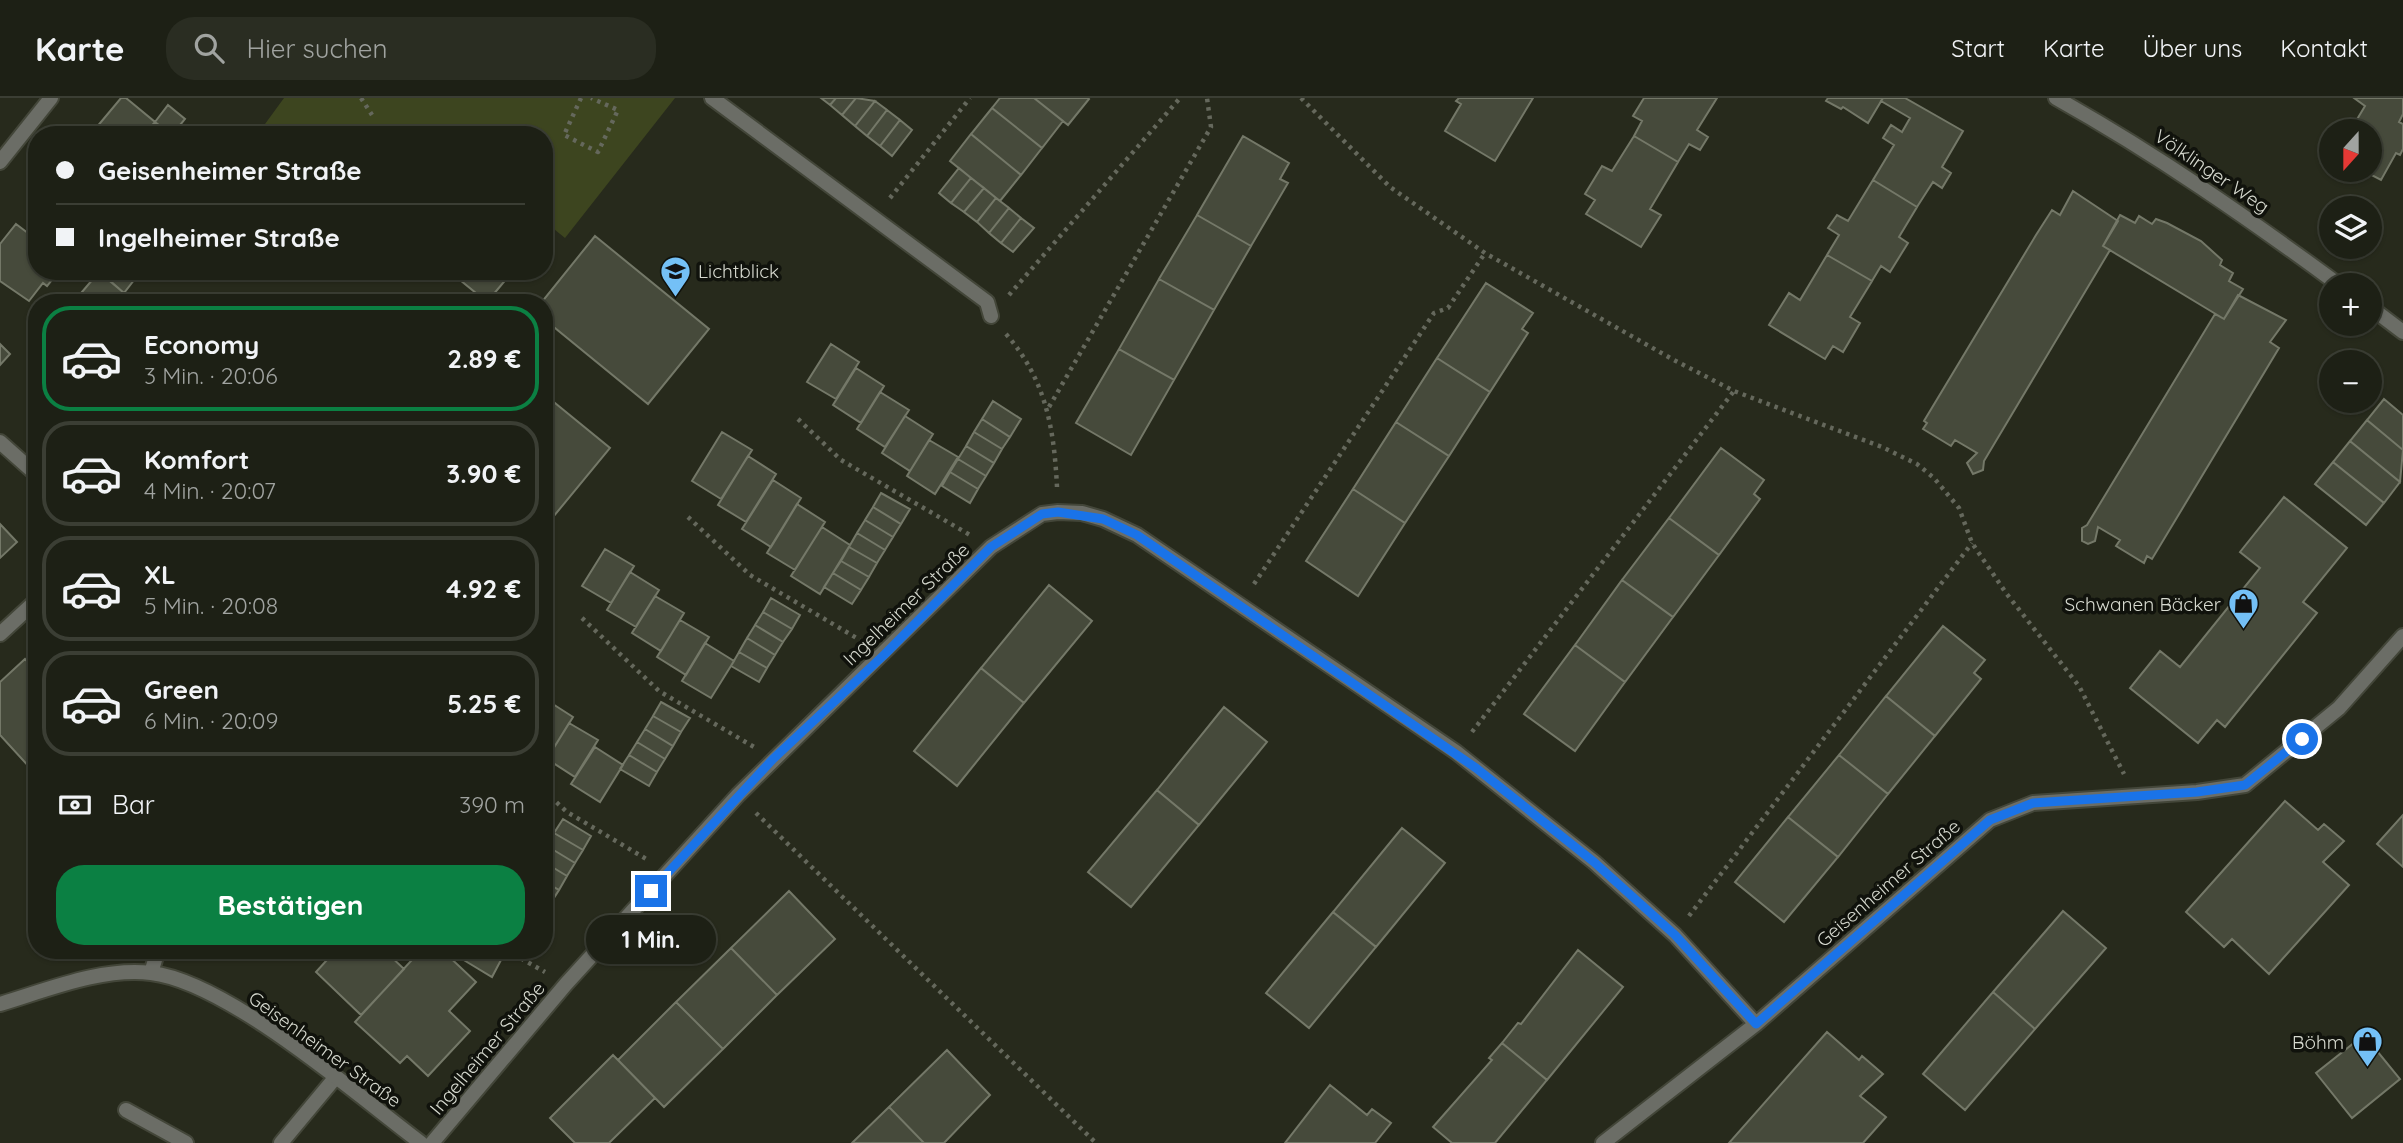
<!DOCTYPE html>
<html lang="de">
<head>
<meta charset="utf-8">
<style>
	:root { --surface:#1d2015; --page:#2a2d22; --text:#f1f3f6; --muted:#a0a3a0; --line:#3b3e34; --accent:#0b8043 }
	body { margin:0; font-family:Quicksand,sans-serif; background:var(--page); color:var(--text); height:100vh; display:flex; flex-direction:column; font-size:26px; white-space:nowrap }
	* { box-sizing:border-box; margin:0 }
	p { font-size:23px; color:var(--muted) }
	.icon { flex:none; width:38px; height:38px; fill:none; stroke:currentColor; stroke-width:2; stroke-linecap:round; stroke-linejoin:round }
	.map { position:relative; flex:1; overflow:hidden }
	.side { position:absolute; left:28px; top:196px; width:525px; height:665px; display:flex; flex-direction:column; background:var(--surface); border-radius:28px; box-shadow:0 2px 5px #0004,0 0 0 2px var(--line) }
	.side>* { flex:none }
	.top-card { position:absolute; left:28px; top:28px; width:525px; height:154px; border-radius:28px; box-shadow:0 2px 5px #0004,0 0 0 2px var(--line); display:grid; align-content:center; height:154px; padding:0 28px; background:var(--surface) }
	.needle { width:46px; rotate:201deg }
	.tools { position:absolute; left:2319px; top:21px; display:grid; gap:14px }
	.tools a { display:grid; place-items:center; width:63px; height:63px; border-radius:50%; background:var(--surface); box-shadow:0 2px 5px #0004,0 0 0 2px var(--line); font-size:35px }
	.end { position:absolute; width:32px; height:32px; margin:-16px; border:9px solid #1a73e8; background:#fff; box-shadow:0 0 0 4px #fff }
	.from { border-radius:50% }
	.bubble { position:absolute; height:49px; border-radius:24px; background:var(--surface); box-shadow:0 2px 5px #0004,0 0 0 2px var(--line); font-size:23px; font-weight:700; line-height:49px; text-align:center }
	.top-card b { display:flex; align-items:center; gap:24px; height:66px; font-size:26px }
	.top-card b+b { border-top:2px solid var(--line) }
	.top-card i { width:18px; height:18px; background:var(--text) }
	ul { padding:12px 0 0; list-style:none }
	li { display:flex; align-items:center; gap:21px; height:105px; margin:0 14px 10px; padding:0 14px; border:4px solid var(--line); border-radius:28px }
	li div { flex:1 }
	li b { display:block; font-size:26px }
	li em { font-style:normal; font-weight:700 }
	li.selected { border-color:var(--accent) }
	li>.icon { width:63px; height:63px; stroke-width:1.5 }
	.pay { display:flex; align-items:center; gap:18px; height:77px; padding:0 28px; font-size:26px }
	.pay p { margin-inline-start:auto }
	.primary-button { display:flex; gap:14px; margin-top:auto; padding:14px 28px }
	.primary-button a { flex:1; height:80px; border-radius:28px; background:var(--accent); color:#fff; font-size:28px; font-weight:700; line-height:80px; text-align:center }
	header { display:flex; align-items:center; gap:42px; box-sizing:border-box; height:98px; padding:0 35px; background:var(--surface); border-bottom:2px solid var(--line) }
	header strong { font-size:33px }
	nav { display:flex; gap:38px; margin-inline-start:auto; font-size:24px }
	.search { width:490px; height:63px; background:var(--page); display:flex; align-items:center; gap:18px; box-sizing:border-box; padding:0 24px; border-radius:28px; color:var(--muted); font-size:26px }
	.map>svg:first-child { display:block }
	.park { fill:#3d451f }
	.building { fill:#464a3b; stroke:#747868; stroke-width:2 }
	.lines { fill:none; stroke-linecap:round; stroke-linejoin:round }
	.service-casing { stroke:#434639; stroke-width:18 }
	.minor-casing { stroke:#434639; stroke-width:18 }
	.path { stroke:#65685c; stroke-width:4.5; stroke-dasharray:3.5 5; stroke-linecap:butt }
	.service { stroke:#6b6d66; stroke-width:14 }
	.minor { stroke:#6b6d66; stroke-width:14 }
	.route { stroke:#1a73e8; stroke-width:9 }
	.labels { text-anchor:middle; stroke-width:7; stroke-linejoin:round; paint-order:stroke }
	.street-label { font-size:19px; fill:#d6d9cf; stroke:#10120c }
	.poi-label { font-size:19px; fill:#d6d9cf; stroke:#10120c; text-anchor:end }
</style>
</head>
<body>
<header>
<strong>Karte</strong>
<div class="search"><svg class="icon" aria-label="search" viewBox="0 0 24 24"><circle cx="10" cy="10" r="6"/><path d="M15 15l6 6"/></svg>Hier suchen</div>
<nav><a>Start</a><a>Karte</a><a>Über uns</a><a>Kontakt</a></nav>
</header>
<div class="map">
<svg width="2403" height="1045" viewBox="0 0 2403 1045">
	<rect width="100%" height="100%" fill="#272a1c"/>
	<path class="park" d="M 284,0 L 675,0 L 565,140 L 544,123 L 544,37 L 257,37 Z"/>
	<path class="building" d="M 121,0 L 126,0 L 155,24 L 144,37 L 104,37 L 96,30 Z
		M 821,0 L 836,0 L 830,7 Z
		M 836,0 L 856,0 L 842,17 L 830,7 Z
		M 856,0 L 875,3 L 855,28 L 842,17 Z
		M 1000,0 L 1034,0 L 1063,23 L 1042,50 L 992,10 Z
		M 1034,0 L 1088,0 L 1089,1 L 1068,27 Z
		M 1459,0 L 1533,0 L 1495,63 L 1445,33 L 1461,6 L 1456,3 Z
		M 1644,0 L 1717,0 L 1697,32 L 1708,39 L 1700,52 L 1689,46 L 1678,64 L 1634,38 L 1642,23 L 1633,18 Z
		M 1828,0 L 1883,0 L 1868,25 L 1843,9 L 1841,11 L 1826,3 Z
		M 1883,0 L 1905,0 L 1963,33 L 1942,69 L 1951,75 L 1942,90 L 1933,84 L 1917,109 L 1873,82 L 1894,47 L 1883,40 L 1891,27 L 1902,34 L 1910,20 L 1881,3 Z
		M 2354,0 L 2403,0 L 2403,16 L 2399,24 L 2403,26 L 2403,51 L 2400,57 L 2396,55 L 2381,82 L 2362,72 L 2370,72 L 2370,33 L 2350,33 L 2365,8 Z
		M 875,3 L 887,12 L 867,38 L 855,28 Z
		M 168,7 L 185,21 L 172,37 L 155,24 Z
		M 992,10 L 1042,50 L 1021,77 L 971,36 Z
		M 887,12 L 900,22 L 880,48 L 867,38 Z
		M 900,22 L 912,32 L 892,58 L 880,48 Z
		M 155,24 L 170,37 L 144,37 Z
		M 971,36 L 1021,77 L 1000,103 L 950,63 Z
		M 1243,38 L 1289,65 L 1280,81 L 1288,85 L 1251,148 L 1197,117 Z
		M 1634,38 L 1678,64 L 1650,111 L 1661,117 L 1641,149 L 1586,116 L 1595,102 L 1585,96 L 1602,68 L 1612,73 Z
		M 959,70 L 971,80 L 951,105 L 939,95 Z
		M 971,80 L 984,90 L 964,114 L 951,105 Z
		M 1873,82 L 1917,109 L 1899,139 L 1908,145 L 1890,174 L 1881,168 L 1872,183 L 1827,157 L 1839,137 L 1828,130 L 1837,117 L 1848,123 Z
		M 984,90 L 996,100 L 977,124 L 964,114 Z
		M 2073,93 L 2118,123 L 2103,148 L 2110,152 L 1984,363 L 1983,372 L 1973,376 L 1967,365 L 1977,355 L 1955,342 L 1951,348 L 1923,331 L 1927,325 L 1924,323 L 2036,137 L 2052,112 L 2060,117 Z
		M 996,100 L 1009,110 L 989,135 L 977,124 Z
		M 1009,110 L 1021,120 L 1001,145 L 989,135 Z
		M 1197,117 L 1251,148 L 1214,212 L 1159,181 Z
		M 2120,117 L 2135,125 L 2139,118 L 2152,126 L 2156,121 L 2167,125 L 2201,143 L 2222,162 L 2220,167 L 2233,175 L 2229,183 L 2243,191 L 2224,221 L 2103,148 Z
		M 1021,120 L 1034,130 L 1013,154 L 1001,145 Z
		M 16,126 L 37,142 L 37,173 L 59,173 L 47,188 L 43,185 L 29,203 L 0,183 L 0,146 Z
		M 595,138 L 709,231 L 648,306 L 544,221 L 544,205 L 541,205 Z
		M 1827,157 L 1872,183 L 1850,219 L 1860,225 L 1843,254 L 1833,248 L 1825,261 L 1769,227 L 1789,195 L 1800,202 Z
		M 99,173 L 141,173 L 124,195 Z
		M 449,173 L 513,173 L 487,204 Z
		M 99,174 L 124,195 L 115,205 L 80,205 L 76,201 Z
		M 1159,181 L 1214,212 L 1174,282 L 1119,251 Z
		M 1486,185 L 1533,215 L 1522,231 L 1528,235 L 1490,294 L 1437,260 Z
		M 2238,197 L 2286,222 L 2270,244 L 2279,250 L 2152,461 L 2147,458 L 2144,465 L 2116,448 L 2120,442 L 2098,429 L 2095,443 L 2088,446 L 2082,443 L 2082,430 L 2087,427 L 2215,216 L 2224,221 Z
		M 0,246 L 10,256 L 0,267 Z
		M 831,246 L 859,264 L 836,301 L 807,284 Z
		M 1119,251 L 1174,282 L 1131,357 L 1076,325 Z
		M 1437,260 L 1490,294 L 1449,358 L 1396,324 Z
		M 856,270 L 884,288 L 861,325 L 833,307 Z
		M 880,294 L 909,312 L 885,349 L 857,331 Z
		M 544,296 L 610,350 L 544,430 Z
		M 2384,301 L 2403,317 L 2403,352 L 2367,322 Z
		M 993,303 L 1021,321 L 1010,339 L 982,321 Z
		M 905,318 L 933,336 L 910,373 L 882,355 Z
		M 982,321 L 1010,339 L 1002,351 L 974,334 Z
		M 2367,322 L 2403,352 L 2400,384 L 2350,343 Z
		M 1396,324 L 1449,358 L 1405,425 L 1353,391 Z
		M 722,334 L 752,352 L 721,401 L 692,383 Z
		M 974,334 L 1002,351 L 994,365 L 966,348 Z
		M 929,342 L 958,359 L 935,396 L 907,378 Z
		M 2350,343 L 2400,384 L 2384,405 L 2333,364 Z
		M 966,348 L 994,365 L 986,378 L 958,361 Z
		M 1721,350 L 1764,382 L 1754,396 L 1760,401 L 1719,457 L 1669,420 Z
		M 748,358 L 776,376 L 746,424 L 718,407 Z
		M 958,361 L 986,378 L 978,391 L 950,374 Z
		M 2333,364 L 2384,405 L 2366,427 L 2315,386 Z
		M 950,374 L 978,391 L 970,405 L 942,388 Z
		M 773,382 L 801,400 L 771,449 L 742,431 Z
		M 1353,391 L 1405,425 L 1358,498 L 1306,463 Z
		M 881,395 L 910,411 L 901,426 L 873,409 Z
		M 2284,399 L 2347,450 L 2303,504 L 2317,515 L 2225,629 L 2217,622 L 2198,645 L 2130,590 L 2160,553 L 2180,569 L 2260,470 L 2240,454 Z
		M 797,406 L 825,424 L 795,472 L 767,455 Z
		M 873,409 L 901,426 L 893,439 L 865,422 Z
		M 1669,420 L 1719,457 L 1673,519 L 1622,482 Z
		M 865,422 L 893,439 L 885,452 L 857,435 Z
		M 0,426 L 17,444 L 0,460 Z
		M 822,429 L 850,447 L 820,496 L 791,478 Z
		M 857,435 L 885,452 L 877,465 L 849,449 Z
		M 849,449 L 877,465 L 869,479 L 841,463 Z
		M 605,451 L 634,468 L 611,505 L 582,488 Z
		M 841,463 L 869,479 L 861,492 L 833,475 Z
		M 630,474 L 659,492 L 636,529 L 607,512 Z
		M 833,475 L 861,492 L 852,506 L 824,489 Z
		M 1622,482 L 1673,519 L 1625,584 L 1575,547 Z
		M 1049,487 L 1092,523 L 1024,605 L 981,570 Z
		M 655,498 L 684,515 L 661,553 L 632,535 Z
		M 771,500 L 800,517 L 792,531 L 763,514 Z
		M 763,514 L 792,531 L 783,544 L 755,527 Z
		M 680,522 L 709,539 L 686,577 L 657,559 Z
		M 755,527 L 783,544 L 775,557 L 747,540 Z
		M 1943,528 L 1985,562 L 1974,575 L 1981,581 L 1935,638 L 1886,598 Z
		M 747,540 L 775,557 L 767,570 L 739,554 Z
		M 705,545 L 734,563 L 711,600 L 682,583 Z
		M 1575,547 L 1625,584 L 1575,653 L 1524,616 Z
		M 739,554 L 767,570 L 759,584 L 731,568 Z
		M 25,561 L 37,574 L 37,667 L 32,672 L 0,637 L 0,584 Z
		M 981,570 L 1024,605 L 957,688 L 914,653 Z
		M 1886,598 L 1935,638 L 1888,696 L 1839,657 Z
		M 545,601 L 573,619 L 550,656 L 544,653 Z
		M 661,604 L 690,620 L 681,634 L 653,618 Z
		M 1224,609 L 1267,644 L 1199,727 L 1157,692 Z
		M 653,618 L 681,634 L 673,648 L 645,631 Z
		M 569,625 L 598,642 L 575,679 L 547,661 Z
		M 645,631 L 673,648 L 665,661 L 637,644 Z
		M 637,644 L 665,661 L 657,674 L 629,657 Z
		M 595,649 L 623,667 L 600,704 L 571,686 Z
		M 629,657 L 657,674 L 649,688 L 620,671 Z
		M 1839,657 L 1888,696 L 1838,759 L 1788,719 Z
		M 1157,692 L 1199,727 L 1131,809 L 1088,774 Z
		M 2285,703 L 2318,732 L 2324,726 L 2344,743 L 2323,764 L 2349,787 L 2269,876 L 2232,841 L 2224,849 L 2186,814 Z
		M 2403,717 L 2403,769 L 2377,746 Z
		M 1788,719 L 1838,759 L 1784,824 L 1735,784 Z
		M 563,721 L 591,738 L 583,752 L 554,735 Z
		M 1402,730 L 1445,765 L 1376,849 L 1333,814 Z
		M 554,735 L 583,752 L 575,765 L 547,748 Z
		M 547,748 L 575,765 L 567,778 L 544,764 Z
		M 544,764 L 567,778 L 559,792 L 544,783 Z
		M 544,783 L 559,792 L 550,806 L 544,802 Z
		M 789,793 L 835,841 L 777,897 L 731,850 Z
		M 2063,813 L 2106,850 L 2035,931 L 1993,894 Z
		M 1333,814 L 1376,849 L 1309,930 L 1266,895 Z
		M 731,850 L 777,897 L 723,951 L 676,904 Z
		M 336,852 L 384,852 L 404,871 L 361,917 L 316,874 Z
		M 421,852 L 442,852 L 476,884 L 449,913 L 470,933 L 428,978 L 407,958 L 400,965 L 355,924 Z
		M 467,852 L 489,852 L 502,860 L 492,879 L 462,861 Z
		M 1578,852 L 1623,889 L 1547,982 L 1502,945 L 1518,925 L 1521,926 Z
		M 1993,894 L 2035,931 L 1965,1012 L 1923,976 Z
		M 676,904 L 723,951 L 664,1009 L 618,962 Z
		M 1827,934 L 1859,962 L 1862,958 L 1883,976 L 1860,998 L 1886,1019 L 1863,1045 L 1729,1045 Z
		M 2364,937 L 2400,981 L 2352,1020 L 2316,975 Z
		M 1502,945 L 1547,982 L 1495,1045 L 1452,1045 L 1433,1029 L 1492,962 L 1489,960 Z
		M 947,952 L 990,997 L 944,1045 L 924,1045 L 889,1009 Z
		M 613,957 L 655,1000 L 609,1045 L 575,1045 L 550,1020 Z
		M 1330,987 L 1367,1017 L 1372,1011 L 1391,1025 L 1375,1045 L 1285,1045 Z
		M 889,1009 L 924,1045 L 852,1045 Z"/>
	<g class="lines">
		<defs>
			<path id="service" d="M 126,1012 L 186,1045
				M 281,1045 L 335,980"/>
			<path id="minor" d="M 712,0 L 987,204 L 991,218
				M 2056,0 C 2156,56 2248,120 2339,187
				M 0,64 L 51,0
				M 2370,209 L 2403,234
				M 0,344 L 37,377
				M 0,536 L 37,502
				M 151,875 L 158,852
				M 0,906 C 47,892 102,869 151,875 C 228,884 357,997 421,1045
				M 432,1045 L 566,886 L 738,697 L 991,449 L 1042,416 L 1058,414 L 1082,415 L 1103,421 L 1137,437 L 1456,654 L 1594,764 L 1675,837 L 1756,926
				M 1603,1045 L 1756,926 L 1990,722 L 2033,705 L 2197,694 L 2245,687 L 2339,610 L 2403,538"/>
		</defs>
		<use href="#service" class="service-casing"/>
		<use href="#minor" class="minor-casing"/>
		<path class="path" d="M 361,0 L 372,17
			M 581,0 L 564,37 L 598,54 L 618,12 L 591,0
			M 1301,0 L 1390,89 L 1485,155 L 1672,261 L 1734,293 L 1882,349 L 1917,366 L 1934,380 L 1959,410 L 1972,445 L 2006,495 L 2079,588 L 2124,676
			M 890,100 L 970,0
			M 1009,197 L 1180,0
			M 1006,236 C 1046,282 1054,330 1057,389
			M 1049,309 L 1211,29 L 1207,0
			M 798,321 L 841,362 L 970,437
			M 688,419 L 750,477 L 860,542
			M 1254,486 L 1434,215 L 1448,210 L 1485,155
			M 582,520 L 659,593 L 754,649
			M 1472,634 L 1734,293
			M 544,693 L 567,714 L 648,762
			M 756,715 L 1096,1045
			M 1689,818 L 1972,445
			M 506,852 L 545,874"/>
		<use href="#service" class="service"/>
		<use href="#minor" class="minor"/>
	</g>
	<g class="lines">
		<path class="route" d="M 651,793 L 773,661 L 885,556 L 991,449 L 1042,416 L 1058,414 L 1103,421 L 1137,437 L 1476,670 L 1594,764 L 1675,837 L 1756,926 L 1990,722 L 2033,705 L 2197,694 L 2245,687 L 2302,641"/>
	</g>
	<defs>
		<symbol id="school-pin" viewBox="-11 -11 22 30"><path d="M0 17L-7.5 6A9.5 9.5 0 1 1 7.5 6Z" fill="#74c0f6" stroke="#10120c"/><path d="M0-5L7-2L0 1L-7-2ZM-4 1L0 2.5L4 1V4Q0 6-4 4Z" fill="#111"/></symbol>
		<symbol id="shop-pin" viewBox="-11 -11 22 30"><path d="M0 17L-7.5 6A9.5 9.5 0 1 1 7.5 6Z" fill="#74c0f6" stroke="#10120c"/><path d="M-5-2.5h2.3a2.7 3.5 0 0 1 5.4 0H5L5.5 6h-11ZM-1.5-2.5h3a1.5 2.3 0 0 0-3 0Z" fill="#111"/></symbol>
	</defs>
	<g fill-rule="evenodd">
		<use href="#school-pin" x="658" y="156" width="35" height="47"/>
		<use href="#shop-pin" x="2226" y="488" width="35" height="47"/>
		<use href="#shop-pin" x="2350" y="926" width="35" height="47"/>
	</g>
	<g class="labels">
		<g class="street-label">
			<text transform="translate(2212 73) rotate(34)" y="7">Völklinger Weg</text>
			<text transform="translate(906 506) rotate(-44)" y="7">Ingelheimer Straße</text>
			<text transform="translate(1888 785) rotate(-41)" y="7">Geisenheimer Straße</text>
			<text transform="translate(487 950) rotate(-50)" y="7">Ingelheimer Straße</text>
			<text transform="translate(325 951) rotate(36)" y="7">Geisenheimer Straße</text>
		</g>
		<g class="poi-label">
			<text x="698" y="180" text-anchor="start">Lichtblick</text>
			<text x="2221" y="513">Schwanen Bäcker</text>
			<text x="2344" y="951">Böhm</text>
		</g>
	</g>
</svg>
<div class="tools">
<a><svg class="needle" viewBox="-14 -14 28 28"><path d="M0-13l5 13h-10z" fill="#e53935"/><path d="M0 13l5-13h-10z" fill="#a0a3a0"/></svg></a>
<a><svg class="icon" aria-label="layers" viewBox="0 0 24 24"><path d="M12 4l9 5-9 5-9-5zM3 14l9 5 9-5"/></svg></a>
<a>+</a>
<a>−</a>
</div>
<i class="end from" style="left:2302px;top:641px"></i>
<i class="end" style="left:651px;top:793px"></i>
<div class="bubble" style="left:586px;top:817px;width:130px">1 Min.</div>
<div class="top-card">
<b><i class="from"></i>Geisenheimer Straße</b>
<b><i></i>Ingelheimer Straße</b>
</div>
<section class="side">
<ul>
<li class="selected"><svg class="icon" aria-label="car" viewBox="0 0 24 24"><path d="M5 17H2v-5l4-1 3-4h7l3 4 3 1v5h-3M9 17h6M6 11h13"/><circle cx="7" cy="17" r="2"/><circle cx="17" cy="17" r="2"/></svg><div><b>Economy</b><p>3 Min. · 20:06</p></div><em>2.89 €</em></li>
<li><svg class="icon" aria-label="car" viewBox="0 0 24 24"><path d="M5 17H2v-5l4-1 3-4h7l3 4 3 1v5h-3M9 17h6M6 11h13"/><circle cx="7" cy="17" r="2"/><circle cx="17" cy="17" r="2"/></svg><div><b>Komfort</b><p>4 Min. · 20:07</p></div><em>3.90 €</em></li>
<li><svg class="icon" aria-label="car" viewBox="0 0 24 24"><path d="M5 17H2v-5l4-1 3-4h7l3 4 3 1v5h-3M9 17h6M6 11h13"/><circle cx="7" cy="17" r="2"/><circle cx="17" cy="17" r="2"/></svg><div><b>XL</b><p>5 Min. · 20:08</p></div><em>4.92 €</em></li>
<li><svg class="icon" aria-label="car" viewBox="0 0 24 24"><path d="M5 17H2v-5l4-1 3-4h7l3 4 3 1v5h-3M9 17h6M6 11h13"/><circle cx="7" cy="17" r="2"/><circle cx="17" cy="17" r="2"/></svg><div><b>Green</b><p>6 Min. · 20:09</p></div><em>5.25 €</em></li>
</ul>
<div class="pay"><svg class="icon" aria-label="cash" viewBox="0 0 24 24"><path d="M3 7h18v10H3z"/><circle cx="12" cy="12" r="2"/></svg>Bar<p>390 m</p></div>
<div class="primary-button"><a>Bestätigen</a></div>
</section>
</div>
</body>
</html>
